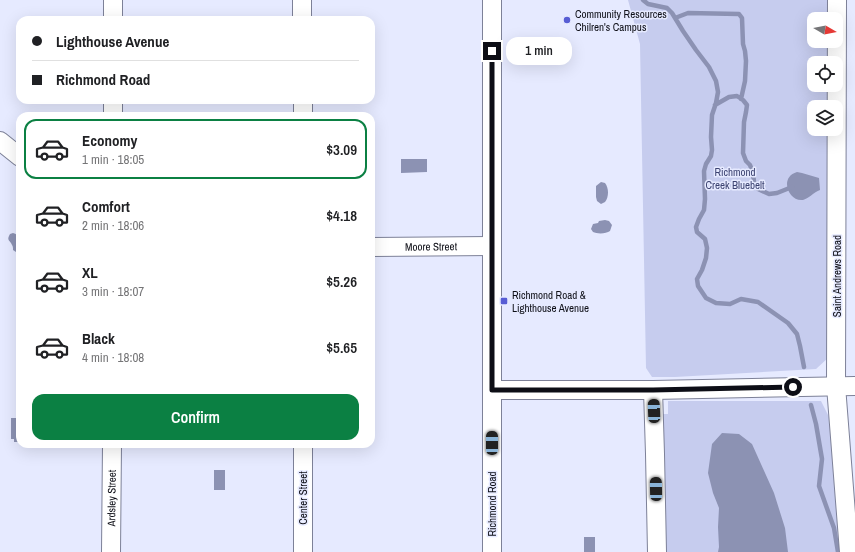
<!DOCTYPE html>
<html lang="en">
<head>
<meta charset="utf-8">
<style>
	:root { --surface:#fff; --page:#f6f6f6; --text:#202124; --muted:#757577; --line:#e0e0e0; --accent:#0b8043 }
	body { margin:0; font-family:"Archivo Narrow",sans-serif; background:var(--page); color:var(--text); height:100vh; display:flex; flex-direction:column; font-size:15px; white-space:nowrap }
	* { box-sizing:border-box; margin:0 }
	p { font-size:13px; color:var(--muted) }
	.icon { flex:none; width:22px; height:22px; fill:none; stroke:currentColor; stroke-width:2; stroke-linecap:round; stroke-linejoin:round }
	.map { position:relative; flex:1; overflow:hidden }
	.panel { position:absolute; left:16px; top:112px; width:359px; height:336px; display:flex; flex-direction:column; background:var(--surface); border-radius:12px; box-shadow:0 4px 16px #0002 }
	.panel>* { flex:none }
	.top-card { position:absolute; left:16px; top:16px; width:359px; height:88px; border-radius:12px; box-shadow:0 4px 16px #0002; display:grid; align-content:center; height:88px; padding:0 16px; background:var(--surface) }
	.needle { width:26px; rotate:99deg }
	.tools { position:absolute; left:807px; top:12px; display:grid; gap:8px }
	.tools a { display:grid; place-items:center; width:36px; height:36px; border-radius:8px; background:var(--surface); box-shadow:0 4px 16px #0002; font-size:20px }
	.end { position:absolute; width:18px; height:18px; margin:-9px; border:5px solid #0d0e16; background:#fff; box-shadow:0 0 0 2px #fff }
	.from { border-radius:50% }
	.bubble { position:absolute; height:28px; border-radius:12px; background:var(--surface); box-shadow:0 4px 16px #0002; font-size:13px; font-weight:600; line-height:28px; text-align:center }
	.car { position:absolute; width:12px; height:24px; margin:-12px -6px; border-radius:5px; box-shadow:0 0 3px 1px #0007; background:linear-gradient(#222 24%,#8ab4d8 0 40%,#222 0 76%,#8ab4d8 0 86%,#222 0) }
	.top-card b { display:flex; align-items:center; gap:14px; height:38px; font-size:15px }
	.top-card b+b { border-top:1px solid var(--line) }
	.top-card i { width:10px; height:10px; background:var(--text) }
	ul { padding:7px 0 0; list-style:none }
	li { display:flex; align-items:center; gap:12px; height:60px; margin:0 8px 6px; padding:0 8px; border:2px solid transparent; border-radius:12px }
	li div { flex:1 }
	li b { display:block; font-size:15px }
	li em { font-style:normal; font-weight:600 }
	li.current { border-color:var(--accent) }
	li>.icon { width:36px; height:36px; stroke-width:1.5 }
	.action { display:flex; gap:8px; margin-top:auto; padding:8px 16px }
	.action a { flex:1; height:46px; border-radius:12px; background:var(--accent); color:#fff; font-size:16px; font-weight:600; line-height:46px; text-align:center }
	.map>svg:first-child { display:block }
	.green { fill:#c6ccee }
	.water { fill:#8c92b3 }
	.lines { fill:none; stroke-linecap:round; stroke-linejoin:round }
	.stream { stroke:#8c92b3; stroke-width:4.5 }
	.minor-casing { stroke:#7d8198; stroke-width:20 }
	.minor { stroke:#fff; stroke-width:18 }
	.route { stroke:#0d0e16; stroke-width:5 }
	.poi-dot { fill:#575dd4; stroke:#e6eaff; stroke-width:1.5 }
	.labels { text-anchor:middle; stroke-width:3; stroke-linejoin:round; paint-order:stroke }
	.poi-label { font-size:11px; fill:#0d0e16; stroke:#e6eaff; text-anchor:start }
	.park-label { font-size:11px; fill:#3b4271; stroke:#e6eaff }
	.street-label { font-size:11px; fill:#0d0e16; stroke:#e6eaff }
</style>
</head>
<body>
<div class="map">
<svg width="855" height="552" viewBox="0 0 855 552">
	<rect width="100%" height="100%" fill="#e6eaff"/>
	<path class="green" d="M 628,0 L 828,0 L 828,19 L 814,19 L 814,41 L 828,41 L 828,63 L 814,63 L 814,85 L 828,85 L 828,107 L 814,107 L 814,129 L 828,129 L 829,357 L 816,369 L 675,377 L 652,377 L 646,368 L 640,44 Z
		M 668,401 L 821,401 L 830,419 L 840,552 L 664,552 L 662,414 L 668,414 Z"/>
	<path class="water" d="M 401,159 L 427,159 L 427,172 L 401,173 Z
		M 797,172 L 802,173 L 819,178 L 820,190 C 814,192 808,199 803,200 C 788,202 779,177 797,172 Z
		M 601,182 L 605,183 C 609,188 609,197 605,202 L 601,204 L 597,201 L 596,197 L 596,186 Z
		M 605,220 L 609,221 L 612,225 L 610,231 C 606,234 597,234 593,232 L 591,229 L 593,224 L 598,223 L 599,221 Z
		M 13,233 C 22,235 21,245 20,252 L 16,252 L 13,250 C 13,248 13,246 12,245 C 10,240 6,241 10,234 Z
		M 11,418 L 20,418 L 20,442 L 14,442 L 14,439 L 11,439 Z
		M 722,433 L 739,434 L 752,444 L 774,493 L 785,528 L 788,552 L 718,552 L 719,547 L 718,527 L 719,508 L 713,493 L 708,473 L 712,444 Z
		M 214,470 L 225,470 L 225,490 L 214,490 Z
		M 584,537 L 595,537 L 595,552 L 584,552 Z"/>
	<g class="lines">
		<path class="stream" d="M 643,0 L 648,4 L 667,8 L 672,13 L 683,31 L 696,50 L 709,67 L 716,81 L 718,92 L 716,103 L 712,115 L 711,137 L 712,150 L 711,156 L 706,164 L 704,171 L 705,199 L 704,210 L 699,219 L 696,227 L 697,232 L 705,239 L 707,248 L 706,258 L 702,270 L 697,279 L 698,286 L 706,298 L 716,303 L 730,304 L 741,299 L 758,302 L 788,323 L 797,334 L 800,346 L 804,367
			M 675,18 L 688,13 L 739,14 L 742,18 L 743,44 L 745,51 L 746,61 L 745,81 L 741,99
			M 715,105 L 729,97 L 737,96 L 743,100 L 747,105 L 746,112 L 744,122 L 743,153 L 746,161 L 750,165 L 753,173 L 754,182 L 758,189 L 769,194 L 777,193 L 792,187
			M 811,405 L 816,424 L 822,459 L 819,486 L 834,528 L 838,552"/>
		<defs>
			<g id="minor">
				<path d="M 302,0 L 302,20"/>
				<path d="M 837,0 L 836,386 L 849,552"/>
				<path d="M 113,20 L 113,0"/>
				<path d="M 303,100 L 303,116"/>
				<path d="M 113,116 L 113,100"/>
				<path d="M 0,141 L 20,157"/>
				<path id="s1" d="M 371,247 L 492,246"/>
				<path d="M 492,390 L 653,390 L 855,386"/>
				<path d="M 653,390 L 655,454 L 657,552"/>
				<path id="s2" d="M 111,552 L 112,444"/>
				<path d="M 303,552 L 303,444"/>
				<path d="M 492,552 L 492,0"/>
			</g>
		</defs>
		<use href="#minor" class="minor-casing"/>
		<use href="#minor" class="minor"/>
	</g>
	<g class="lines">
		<path class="route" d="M 492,51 L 492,390 L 653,390 L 793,387"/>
	</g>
	<g class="poi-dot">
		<circle cx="567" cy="20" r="4"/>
		<rect x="500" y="297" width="8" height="8" rx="2"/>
	</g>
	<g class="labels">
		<g class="poi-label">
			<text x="575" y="18">Community Resources<tspan x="575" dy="13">Chilren's Campus</tspan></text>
			<text x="512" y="299">Richmond Road &amp;<tspan x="512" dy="13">Lighthouse Avenue</tspan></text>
		</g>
		<g class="park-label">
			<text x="735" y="176">Richmond<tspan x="735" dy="13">Creek Bluebelt</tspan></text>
		</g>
		<g class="street-label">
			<text dy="4" stroke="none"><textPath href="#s1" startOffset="60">Moore Street</textPath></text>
			<text transform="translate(837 276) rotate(-90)" y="4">Saint Andrews Road</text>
			<text dy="4" stroke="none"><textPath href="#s2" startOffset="54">Ardsley Street</textPath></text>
			<text transform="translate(303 498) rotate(-90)" y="4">Center Street</text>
			<text transform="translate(492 504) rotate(-90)" y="4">Richmond Road</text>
		</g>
	</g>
</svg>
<div class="tools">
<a><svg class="needle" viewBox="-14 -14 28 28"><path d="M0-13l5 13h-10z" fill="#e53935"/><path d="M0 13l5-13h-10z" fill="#757577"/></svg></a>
<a><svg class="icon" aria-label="locate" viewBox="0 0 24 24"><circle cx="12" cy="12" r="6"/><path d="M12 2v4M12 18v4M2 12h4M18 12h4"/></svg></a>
<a><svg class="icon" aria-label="layers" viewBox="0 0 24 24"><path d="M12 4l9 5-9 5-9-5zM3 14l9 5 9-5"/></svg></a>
</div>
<i class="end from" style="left:793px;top:387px"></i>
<i class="end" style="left:492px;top:51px"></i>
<div class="bubble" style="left:506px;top:37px;width:66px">1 min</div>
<i class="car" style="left:654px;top:411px;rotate:358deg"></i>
<i class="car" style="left:492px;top:443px;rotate:0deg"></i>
<i class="car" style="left:656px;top:489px;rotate:359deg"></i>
<div class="top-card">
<b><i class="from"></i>Lighthouse Avenue</b>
<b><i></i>Richmond Road</b>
</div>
<section class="panel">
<ul>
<li class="current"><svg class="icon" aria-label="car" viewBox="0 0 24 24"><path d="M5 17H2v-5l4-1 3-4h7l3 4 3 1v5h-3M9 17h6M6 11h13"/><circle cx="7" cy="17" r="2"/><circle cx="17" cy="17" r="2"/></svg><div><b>Economy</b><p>1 min · 18:05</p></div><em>$3.09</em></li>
<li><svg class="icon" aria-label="car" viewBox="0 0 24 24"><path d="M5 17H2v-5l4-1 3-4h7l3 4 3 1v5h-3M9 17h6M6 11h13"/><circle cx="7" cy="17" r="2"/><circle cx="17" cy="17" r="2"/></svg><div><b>Comfort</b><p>2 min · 18:06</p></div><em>$4.18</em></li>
<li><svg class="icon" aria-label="car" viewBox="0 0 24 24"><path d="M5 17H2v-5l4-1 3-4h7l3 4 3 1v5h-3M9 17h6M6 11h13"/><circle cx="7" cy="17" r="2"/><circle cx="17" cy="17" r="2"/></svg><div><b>XL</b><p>3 min · 18:07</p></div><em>$5.26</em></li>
<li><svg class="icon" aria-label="car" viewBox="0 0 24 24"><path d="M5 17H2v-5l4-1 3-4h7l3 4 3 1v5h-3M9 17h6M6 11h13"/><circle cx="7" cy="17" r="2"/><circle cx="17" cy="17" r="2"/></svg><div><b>Black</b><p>4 min · 18:08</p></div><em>$5.65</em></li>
</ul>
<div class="action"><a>Confirm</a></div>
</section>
</div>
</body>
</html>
